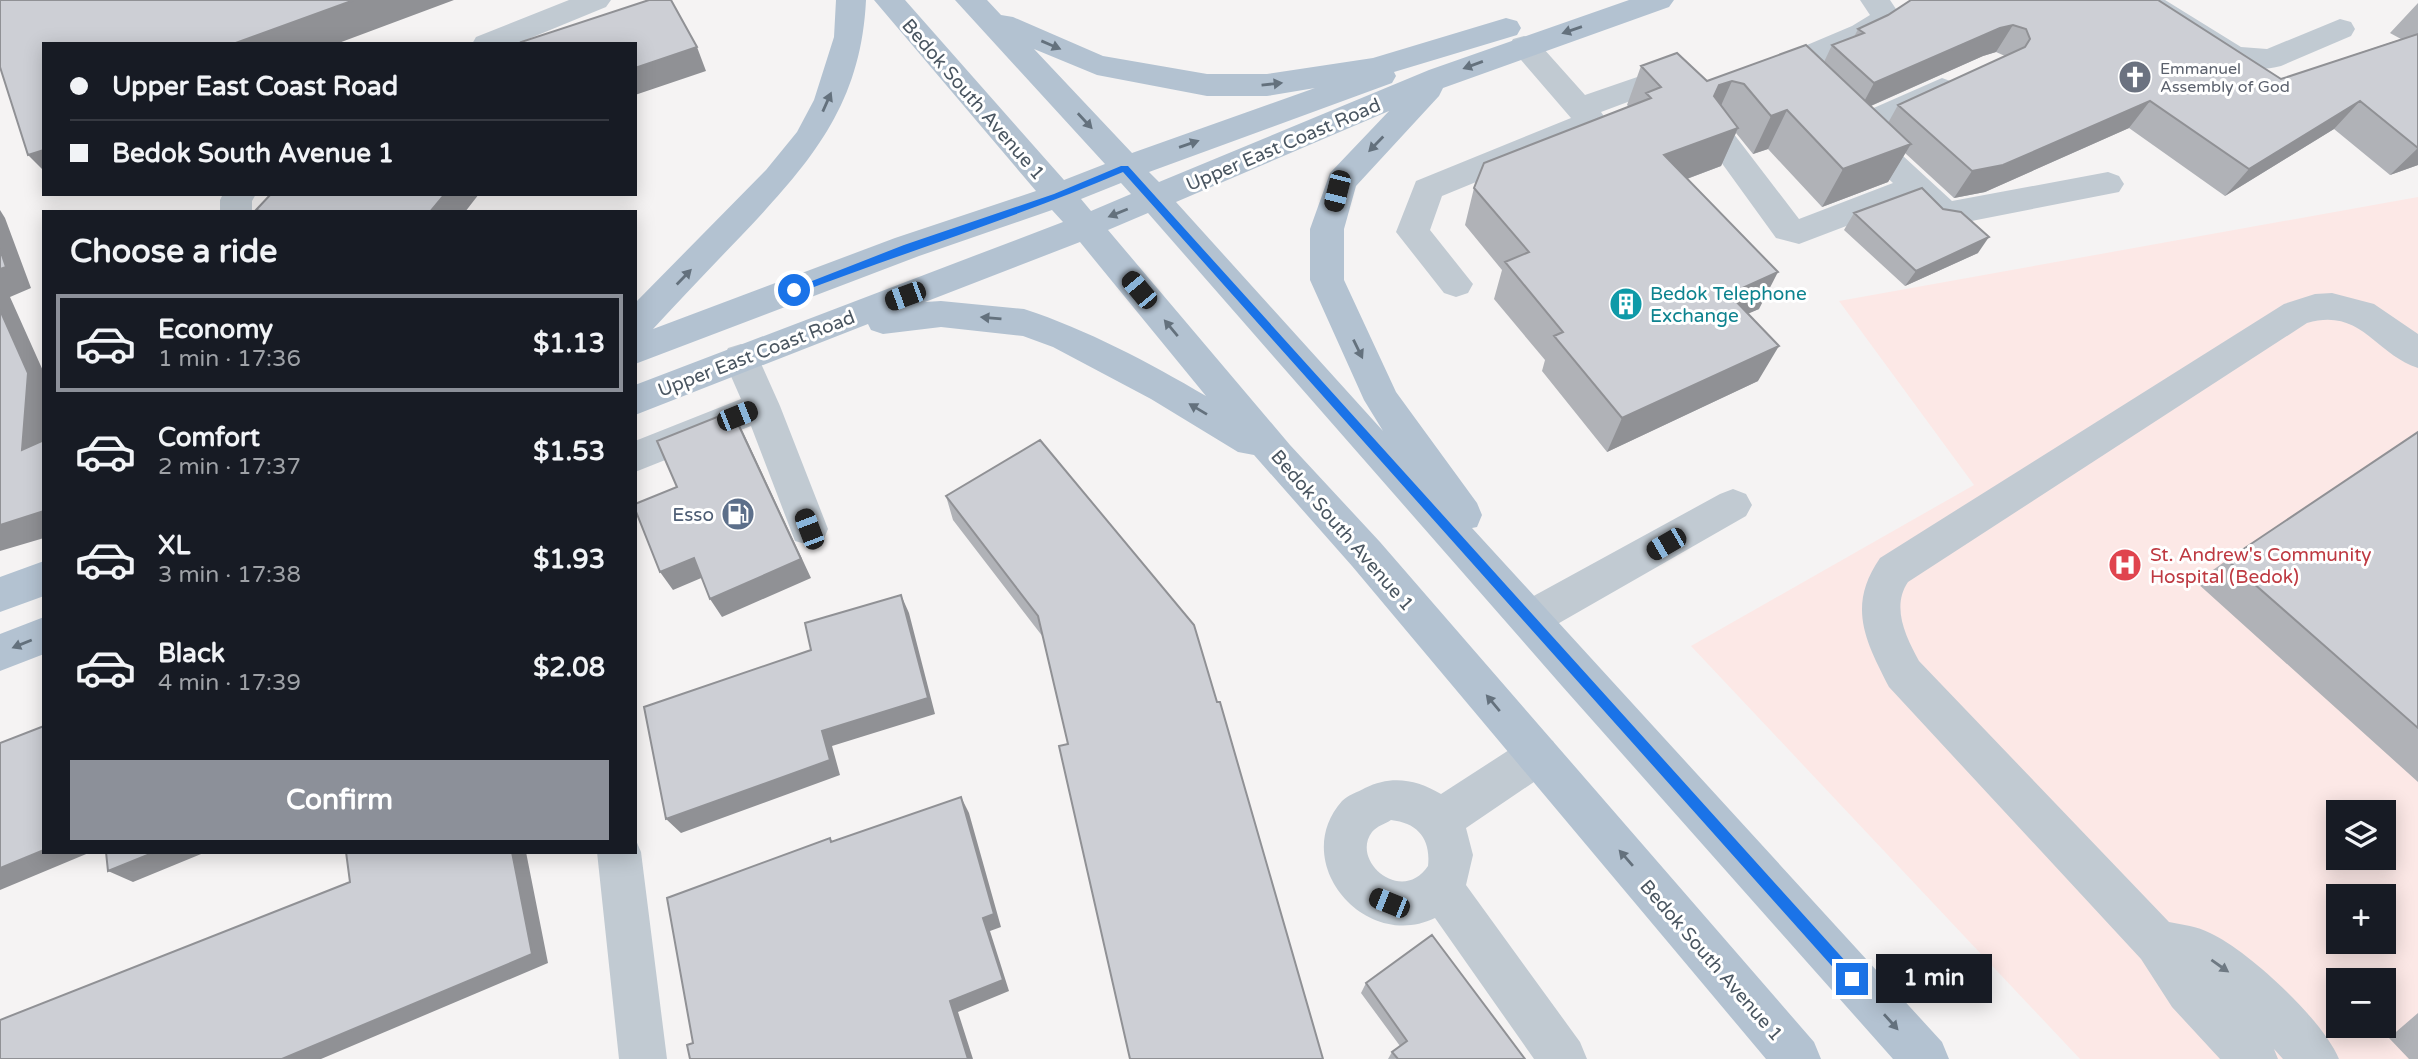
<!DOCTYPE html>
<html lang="en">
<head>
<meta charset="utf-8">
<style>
	:root { --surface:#171b24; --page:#20242c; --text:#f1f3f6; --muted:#9ea1a6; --line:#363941; --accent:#8c9099 }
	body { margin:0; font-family:"Varela Round",sans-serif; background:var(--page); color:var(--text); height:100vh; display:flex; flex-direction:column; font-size:26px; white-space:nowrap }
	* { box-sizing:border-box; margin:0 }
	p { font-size:23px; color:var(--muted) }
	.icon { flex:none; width:38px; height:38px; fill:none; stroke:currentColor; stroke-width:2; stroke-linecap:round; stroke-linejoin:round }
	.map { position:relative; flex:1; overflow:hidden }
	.panel { position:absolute; left:42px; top:210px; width:595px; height:644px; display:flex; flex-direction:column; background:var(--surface); border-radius:0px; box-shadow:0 4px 18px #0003 }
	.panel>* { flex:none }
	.banner { position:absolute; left:42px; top:42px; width:595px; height:154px; border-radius:0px; box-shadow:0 4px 18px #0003; display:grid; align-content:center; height:154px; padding:0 28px; background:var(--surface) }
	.tools { position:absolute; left:2326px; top:800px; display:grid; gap:14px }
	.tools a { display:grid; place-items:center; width:70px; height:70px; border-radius:0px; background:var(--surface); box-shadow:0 4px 18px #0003; font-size:35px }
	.end { position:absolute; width:32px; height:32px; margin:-16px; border:9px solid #1a73e8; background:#fff; box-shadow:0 0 0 4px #fff }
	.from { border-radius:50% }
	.bubble { position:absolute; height:49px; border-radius:0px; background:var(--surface); box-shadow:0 4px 18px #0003; font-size:23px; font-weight:800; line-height:49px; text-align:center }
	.car { position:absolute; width:21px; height:42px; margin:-21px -10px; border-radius:9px; box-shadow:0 0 5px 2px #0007; background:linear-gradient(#222 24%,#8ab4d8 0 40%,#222 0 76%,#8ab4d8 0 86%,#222 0) }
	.banner b { display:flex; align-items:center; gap:24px; height:66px; font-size:26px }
	.banner b+b { border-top:2px solid var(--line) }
	.banner i { width:18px; height:18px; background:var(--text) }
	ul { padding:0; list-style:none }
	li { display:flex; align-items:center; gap:21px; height:98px; margin:0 14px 10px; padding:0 14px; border:4px solid transparent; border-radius:0px }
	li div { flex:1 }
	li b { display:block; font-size:26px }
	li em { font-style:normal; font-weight:800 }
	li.selected { border-color:var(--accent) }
	li>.icon { width:63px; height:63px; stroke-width:1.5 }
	h2 { padding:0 28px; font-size:32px; line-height:84px }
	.button { display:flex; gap:14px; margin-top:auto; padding:14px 28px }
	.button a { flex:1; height:80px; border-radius:0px; background:var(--accent); color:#fff; font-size:28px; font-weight:800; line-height:80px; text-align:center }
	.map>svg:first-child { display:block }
	.medical { fill:#fce8e6; fill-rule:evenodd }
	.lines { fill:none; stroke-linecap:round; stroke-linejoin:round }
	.minor { fill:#c1cad2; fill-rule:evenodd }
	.major { fill:#b3c2d1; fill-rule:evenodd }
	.wall { fill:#b0b2b7; fill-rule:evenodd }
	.shaded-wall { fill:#909195 }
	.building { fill:#cdcfd5; stroke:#909195; stroke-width:2 }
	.oneway { fill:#64717d }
	.oneway2 { fill:#6e7983 }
	.route { fill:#1a73e8 }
	.labels { text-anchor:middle; stroke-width:6; stroke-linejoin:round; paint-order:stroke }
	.far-worship-label { font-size:16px; fill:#5b616d; stroke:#fff; text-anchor:start }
	.street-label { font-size:19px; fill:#4a5661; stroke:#fff }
	.culture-label { font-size:19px; fill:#0d838f; stroke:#fff; text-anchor:start }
	.service-label { font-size:19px; fill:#4e5e75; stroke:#fff; text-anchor:end }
	.health-label { font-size:19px; fill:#be3a42; stroke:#fff; text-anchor:start }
</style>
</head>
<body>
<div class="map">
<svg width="2418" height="1059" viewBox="0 0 2418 1059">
	<rect width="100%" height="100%" fill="#f5f3f3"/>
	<path class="medical" d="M 2418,197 L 2418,1059 L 2080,1059 L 1691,646 L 1974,485 L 1839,301 ZM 2338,812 L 2384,812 L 2384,858 L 2338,858 ZM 2338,896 L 2384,896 L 2384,942 L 2338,942 ZM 2338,980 L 2384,980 L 2384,1026 L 2338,1026 Z"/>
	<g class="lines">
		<path class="minor" d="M 569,0 L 611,0 L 606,7 L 516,44 L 472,44 L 476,37 Z
			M 1860,0 L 1890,0 L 1902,18 C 1887,42 1834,57 1808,68 L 1818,81 L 1814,88 C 1794,94 1782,82 1772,65 L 1776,58 L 1852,26 L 1870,15 Z
			M 2129,0 L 2165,0 L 2241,47 L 2267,49 L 2340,19 L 2351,22 L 2355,29 L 2351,36 L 2281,66 C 2263,71 2242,69 2224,64 L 2134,7 Z
			M 1524,36 L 1535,39 L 1585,95 L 1646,74 L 1657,77 L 1661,84 L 1657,91 L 1601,112 L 1608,122 L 1603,130 L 1442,196 L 1430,230 L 1473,284 L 1468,293 L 1456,297 L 1444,293 L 1396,232 L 1416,181 L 1571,118 L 1509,46 L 1513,39 Z
			M 1942,78 L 1953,82 L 1957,89 L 1953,96 L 1877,132 L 1952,201 L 2108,172 L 2119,176 L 2124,184 L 2119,192 L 1946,226 L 1934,223 L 1912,201 L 1799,244 L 1776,238 L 1700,133 L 1705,125 L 1716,122 L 1727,125 L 1799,219 L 1893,183 L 1844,137 L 1839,129 L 1844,121 Z
			M 223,194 L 256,194 L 252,201 L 252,212 L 220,212 L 220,200 Z
			M 2332,293 L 2374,304 L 2418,334 L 2418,368 C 2375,354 2361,307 2307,323 L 1908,582 C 1891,607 1906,637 1919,661 L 2169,922 C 2183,925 2197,926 2210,933 C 2249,951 2323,1020 2339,1059 L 2283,1059 L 2274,1049 L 2278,1059 L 2220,1059 L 2172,1007 L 2141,959 L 1889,687 C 1865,640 1847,606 1880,558 L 2284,304 L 2315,294 Z
			M 741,344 L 754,348 L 780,406 L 828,529 L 823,541 L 809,545 L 795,541 L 751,426 L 635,472 L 635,441 L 741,399 L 723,358 L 728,348 Z
			M 1733,489 L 1746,494 L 1752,505 L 1746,516 L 1547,630 L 1533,635 L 1519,630 L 1513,617 L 1519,604 L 1720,494 Z
			M 1538,735 L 1553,741 L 1559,755 L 1553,769 L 1466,828 L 1473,855 L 1466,885 L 1580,1042 L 1587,1059 L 1534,1059 L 1435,918 C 1365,952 1288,862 1342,801 C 1348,795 1358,792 1365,788 C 1391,775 1416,779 1441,794 L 1523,741 ZM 1391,820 C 1418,823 1431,839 1428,866 C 1402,905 1350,861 1372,832 C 1377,826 1385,824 1391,820 Z
			M 635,838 L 641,852 L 667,1059 L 619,1059 L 597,852 L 635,852 Z"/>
		<path class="major" d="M 836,0 L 866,0 C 861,105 811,162 742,235 C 712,266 682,298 653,329 L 895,238 L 1036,191 L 874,0 L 905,0 L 1064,180 L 1105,164 L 955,0 L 987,0 L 1001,15 L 1013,17 L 1103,56 L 1207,74 L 1267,74 L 1373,58 L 1506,18 L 1517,21 L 1521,28 L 1517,35 L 1394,72 L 1396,76 L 1392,83 L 1149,172 L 1159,182 L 1429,70 L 1629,0 L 1674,0 L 1669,7 L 1443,88 L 1439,96 L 1356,186 L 1344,229 L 1344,280 L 1396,392 L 1477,503 L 1482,515 L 1477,527 L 1472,528 L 1942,1042 L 1949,1059 L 1893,1059 L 1562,686 L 1148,213 L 1108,230 L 1290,445 L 1380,542 L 1814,1042 L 1821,1059 L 1766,1059 L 1352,566 L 1254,455 L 1238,452 L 1151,399 L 1053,347 L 1023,336 L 941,327 L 883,334 L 871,330 L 868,324 L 635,415 L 635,385 L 1063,222 L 1052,210 L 919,256 L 635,364 L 635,303 L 766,170 L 797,132 L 814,100 L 834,37 ZM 1034,49 L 1097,75 L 1207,96 L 1267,96 L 1315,88 L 1132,153 ZM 1389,111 L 1330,173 L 1310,229 L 1310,280 L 1364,400 L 1383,431 L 1176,202 ZM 1121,183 L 1131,194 L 1091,211 L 1081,199 ZM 1080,242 L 1093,258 L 1206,396 C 1148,362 1088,330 1024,309 L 941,301 L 925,302 Z
			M 44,561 L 44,596 L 0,612 L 0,577 Z
			M 44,617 L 44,654 L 0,671 L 0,634 Z"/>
	</g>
	<path class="wall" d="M 1911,0 L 2281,79 L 2401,39 L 2390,33 L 2418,3 L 2418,165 L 2390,175 L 2334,129 L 2225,196 L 2129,128 L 1985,192 L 1954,198 L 1905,153 L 1888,182 L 1822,207 L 1768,149 L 1753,154 L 1736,133 L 1721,166 L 1687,179 L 1759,309 L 1748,313 L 1758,381 L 1607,452 L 1542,371 L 1545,360 L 1494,299 L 1502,270 L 1465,225 L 1474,188 L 1629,107 L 1627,105 L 1641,66 L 1707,81 L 1824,62 L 1832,45 L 1854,37 L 1858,29 L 1888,15 ZM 1996,52 L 2005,56 L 1898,105 L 1888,123 L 1871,106 L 1983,56 Z
		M 1854,213 L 1978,253 L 1905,286 L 1844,230 Z
		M 2418,432 L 2418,782 L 2196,582 L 2227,560 Z
		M 1040,440 L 1068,744 L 1043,637 L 953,520 L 946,496 Z
		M 1366,983 L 1525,1059 L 1388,1059 L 1392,1052 L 1400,1046 L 1361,993 Z
		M 2418,1013 L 2418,1059 L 2409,1059 L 2389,1038 Z"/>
	<path class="shaded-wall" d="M 354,0 L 454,0 L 336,44 L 233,44 Z
		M 2013,25 L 1996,52 L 1983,56 L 1859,111 L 1874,83 L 2000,28 Z
		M 697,47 L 706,71 L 635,95 L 635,68 Z
		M 1732,81 L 1715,119 L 1703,124 L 1719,85 Z
		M 2150,101 L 2129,128 L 1985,192 L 1954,198 L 1972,171 Z
		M 2360,101 L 2334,129 L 2225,196 L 2249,169 Z
		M 1787,110 L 1768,149 L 1753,154 L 1771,116 Z
		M 1738,128 L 1721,166 L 1649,193 L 1664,155 Z
		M 1911,144 L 1888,182 L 1822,207 L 1843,169 Z
		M 2418,148 L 2418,165 L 2390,175 Z
		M 44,150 L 44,171 L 28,155 Z
		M 445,194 L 479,194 L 465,212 L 430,212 Z
		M 0,210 L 5,218 L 31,288 L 10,297 L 44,373 L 44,465 L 22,450 L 0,310 Z
		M 1989,237 L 1978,253 L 1905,286 L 1916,271 Z
		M 1778,272 L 1759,309 L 1711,330 L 1729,294 Z
		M 1779,346 L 1758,381 L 1607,452 L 1622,418 Z
		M 732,411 L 743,432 L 811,578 L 722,617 L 710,599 Z
		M 44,511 L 44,538 L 0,551 L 0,525 Z
		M 694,558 L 706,576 L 673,590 L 660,572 Z
		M 901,595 L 909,613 L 935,714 L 832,746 L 840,775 L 681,833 L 666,819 L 822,731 Z
		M 961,797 L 969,813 L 1001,927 L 990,931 L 1009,991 L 958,1012 L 973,1059 L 968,1059 L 950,1001 L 983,918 Z
		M 44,850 L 44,852 L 91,852 L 0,890 L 0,868 Z
		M 155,852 L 206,852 L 133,882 L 108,871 Z
		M 512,852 L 526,852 L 548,963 L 321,1059 L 282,1059 Z"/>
	<path class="building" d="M 0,0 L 354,0 L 233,44 L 44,44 L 44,150 L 28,155 L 0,67 Z
		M 649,0 L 671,0 L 697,47 L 635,68 L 635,44 L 522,44 L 521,42 Z
		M 1911,0 L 2158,0 L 2281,79 L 2418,34 L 2418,148 L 2360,101 L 2249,169 L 2150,101 L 2003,165 L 1972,171 L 1898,105 L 2025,47 L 2030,39 L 2026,29 L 2013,25 L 2000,28 L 1874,83 L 1832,45 L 1864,33 L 1858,29 L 1888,15 Z
		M 1806,45 L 1911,144 L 1843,169 L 1787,110 L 1771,116 L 1744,84 L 1732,81 L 1719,85 L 1714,96 L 1738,128 L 1664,155 L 1778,272 L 1729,294 L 1779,346 L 1622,418 L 1554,336 L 1563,332 L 1505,262 L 1529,252 L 1474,188 L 1484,163 L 1651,98 L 1646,93 L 1661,87 L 1641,66 L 1677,53 L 1707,81 Z
		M 1922,188 L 1943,209 L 1961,212 L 1989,237 L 1916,271 L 1854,213 Z
		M 271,194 L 445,194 L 430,212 L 265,212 L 256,210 Z
		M 0,249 L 6,267 L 0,269 Z
		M 0,310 L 28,373 L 22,450 L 44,440 L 44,511 L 0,525 Z
		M 732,411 L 801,559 L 710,599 L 694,558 L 660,572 L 635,509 L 635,504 L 677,487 L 657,441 Z
		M 2418,432 L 2418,728 L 2227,560 Z
		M 1040,440 L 1194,625 L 1217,702 L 1220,702 L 1323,1059 L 1130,1059 L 1059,746 L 1068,744 L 1038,616 L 946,496 Z
		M 901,595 L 928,698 L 822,731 L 830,760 L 666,819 L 644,707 L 811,650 L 805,623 Z
		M 44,726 L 44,850 L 0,868 L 0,743 Z
		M 961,797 L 994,914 L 983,918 L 1003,980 L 950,1001 L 968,1059 L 690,1059 L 687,1045 L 693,1043 L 667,898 L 830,838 L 831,842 Z
		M 106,852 L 155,852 L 108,871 Z
		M 346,852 L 512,852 L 532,954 L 282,1059 L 0,1059 L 0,1020 L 350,882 Z
		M 1432,935 L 1525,1059 L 1398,1059 L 1392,1052 L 1407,1041 L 1366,983 Z"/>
	<defs><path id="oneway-solid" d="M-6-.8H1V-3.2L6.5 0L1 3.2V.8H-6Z" transform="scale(1.75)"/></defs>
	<g class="oneway">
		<use href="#oneway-solid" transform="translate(1572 30) rotate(161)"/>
		<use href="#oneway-solid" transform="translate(1051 45) rotate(23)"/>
		<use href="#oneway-solid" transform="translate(1473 65) rotate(160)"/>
		<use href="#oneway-solid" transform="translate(1272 84) rotate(-6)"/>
		<use href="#oneway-solid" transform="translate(827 102) rotate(-66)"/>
		<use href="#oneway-solid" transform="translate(1085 121) rotate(47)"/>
		<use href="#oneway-solid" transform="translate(1189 144) rotate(-19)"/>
		<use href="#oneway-solid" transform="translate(1376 144) rotate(134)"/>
		<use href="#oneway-solid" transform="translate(1118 213) rotate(158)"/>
		<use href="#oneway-solid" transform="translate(684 277) rotate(-46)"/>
		<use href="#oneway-solid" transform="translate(991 318) rotate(-175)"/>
		<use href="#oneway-solid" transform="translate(1171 328) rotate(-130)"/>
		<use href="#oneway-solid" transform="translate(1358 349) rotate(64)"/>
		<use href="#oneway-solid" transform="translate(1198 409) rotate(-149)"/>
		<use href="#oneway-solid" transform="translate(22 644) rotate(158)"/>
		<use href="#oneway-solid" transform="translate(1493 703) rotate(-130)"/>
		<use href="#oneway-solid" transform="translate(1626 858) rotate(-131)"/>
		<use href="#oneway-solid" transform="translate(1891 1022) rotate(48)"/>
	</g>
	<use class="oneway2" href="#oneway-solid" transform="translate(2220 966) rotate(35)"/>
	<path class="route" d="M 1121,166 L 1128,166 L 1857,974 L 1857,983 L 1847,983 L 1123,172 C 1017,217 906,252 798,293 L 791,293 L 789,290 L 904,245 L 1054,194 Z"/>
	<defs>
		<symbol id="church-disc" viewBox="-11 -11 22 22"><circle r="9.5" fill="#6b7280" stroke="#fff"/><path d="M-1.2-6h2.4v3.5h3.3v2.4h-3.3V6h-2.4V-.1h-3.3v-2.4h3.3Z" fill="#fff"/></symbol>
		<symbol id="building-disc" viewBox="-11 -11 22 22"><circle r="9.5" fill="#0f9aa8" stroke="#fff"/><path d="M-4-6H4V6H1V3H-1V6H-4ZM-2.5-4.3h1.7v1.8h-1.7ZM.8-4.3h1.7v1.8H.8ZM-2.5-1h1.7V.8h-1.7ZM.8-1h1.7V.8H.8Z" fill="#fff"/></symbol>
		<symbol id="fuel-disc" viewBox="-11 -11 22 22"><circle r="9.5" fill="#5c6f8a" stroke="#fff"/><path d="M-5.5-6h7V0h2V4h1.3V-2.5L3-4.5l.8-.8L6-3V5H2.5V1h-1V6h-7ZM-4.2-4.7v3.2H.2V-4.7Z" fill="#fff"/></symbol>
		<symbol id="hospital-disc" viewBox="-11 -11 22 22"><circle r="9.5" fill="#e0444e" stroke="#fff"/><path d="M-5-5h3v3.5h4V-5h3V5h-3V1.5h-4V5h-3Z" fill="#fff"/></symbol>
	</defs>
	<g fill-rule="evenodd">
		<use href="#church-disc" x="2116" y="58" width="38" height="38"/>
		<use href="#building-disc" x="1607" y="285" width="38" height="38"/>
		<use href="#fuel-disc" x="719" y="495" width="38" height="38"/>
		<use href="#hospital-disc" x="2106" y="546" width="38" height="38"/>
	</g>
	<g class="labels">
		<g class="far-worship-label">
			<text x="2160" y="74">Emmanuel<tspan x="2160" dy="18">Assembly of God</tspan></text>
		</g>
		<g class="street-label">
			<text transform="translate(974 99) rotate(49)" y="7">Bedok South Avenue 1</text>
			<text transform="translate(1283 144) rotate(-23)" y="7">Upper East Coast Road</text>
			<text transform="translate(756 353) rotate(-21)" y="7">Upper East Coast Road</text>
			<text transform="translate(1343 530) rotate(49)" y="7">Bedok South Avenue 1</text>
			<text transform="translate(1712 960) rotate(49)" y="7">Bedok South Avenue 1</text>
		</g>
		<g class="culture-label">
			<text x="1650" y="300">Bedok Telephone<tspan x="1650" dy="22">Exchange</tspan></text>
		</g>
		<g class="service-label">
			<text x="714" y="521">Esso</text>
		</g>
		<g class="health-label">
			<text x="2150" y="561">St. Andrew's Community<tspan x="2150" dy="22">Hospital (Bedok)</tspan></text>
		</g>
	</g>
</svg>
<div class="tools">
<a><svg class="icon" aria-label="layers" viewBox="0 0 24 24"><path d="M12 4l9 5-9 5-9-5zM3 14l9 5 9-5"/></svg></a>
<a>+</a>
<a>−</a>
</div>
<i class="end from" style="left:794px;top:290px"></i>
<i class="end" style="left:1852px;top:979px"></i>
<div class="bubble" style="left:1876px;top:954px;width:116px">1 min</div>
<i class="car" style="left:1337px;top:191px;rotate:194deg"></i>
<i class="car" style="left:1139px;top:290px;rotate:320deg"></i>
<i class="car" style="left:905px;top:296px;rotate:250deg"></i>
<i class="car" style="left:737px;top:416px;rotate:68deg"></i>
<i class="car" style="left:809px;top:529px;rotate:339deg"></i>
<i class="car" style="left:1666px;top:544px;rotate:240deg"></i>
<i class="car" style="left:1389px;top:903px;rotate:292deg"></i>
<div class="banner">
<b><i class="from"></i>Upper East Coast Road</b>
<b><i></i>Bedok South Avenue 1</b>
</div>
<section class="panel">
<h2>Choose a ride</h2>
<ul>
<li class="selected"><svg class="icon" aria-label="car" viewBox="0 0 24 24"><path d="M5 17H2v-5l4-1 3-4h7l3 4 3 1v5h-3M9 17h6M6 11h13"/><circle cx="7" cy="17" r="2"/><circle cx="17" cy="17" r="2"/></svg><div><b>Economy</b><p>1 min · 17:36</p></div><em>$1.13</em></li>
<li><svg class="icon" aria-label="car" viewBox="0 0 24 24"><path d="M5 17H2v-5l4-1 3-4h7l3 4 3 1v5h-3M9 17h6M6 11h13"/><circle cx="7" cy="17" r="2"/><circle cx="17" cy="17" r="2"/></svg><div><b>Comfort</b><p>2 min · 17:37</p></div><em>$1.53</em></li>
<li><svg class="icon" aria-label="car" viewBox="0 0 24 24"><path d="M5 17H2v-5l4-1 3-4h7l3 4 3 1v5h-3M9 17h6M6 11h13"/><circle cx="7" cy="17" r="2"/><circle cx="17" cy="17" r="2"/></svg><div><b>XL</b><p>3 min · 17:38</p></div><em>$1.93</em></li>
<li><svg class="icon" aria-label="car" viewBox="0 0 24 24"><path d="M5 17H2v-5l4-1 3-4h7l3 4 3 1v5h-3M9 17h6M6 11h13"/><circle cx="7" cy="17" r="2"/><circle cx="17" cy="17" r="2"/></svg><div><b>Black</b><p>4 min · 17:39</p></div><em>$2.08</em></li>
</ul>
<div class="button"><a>Confirm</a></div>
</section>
</div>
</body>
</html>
